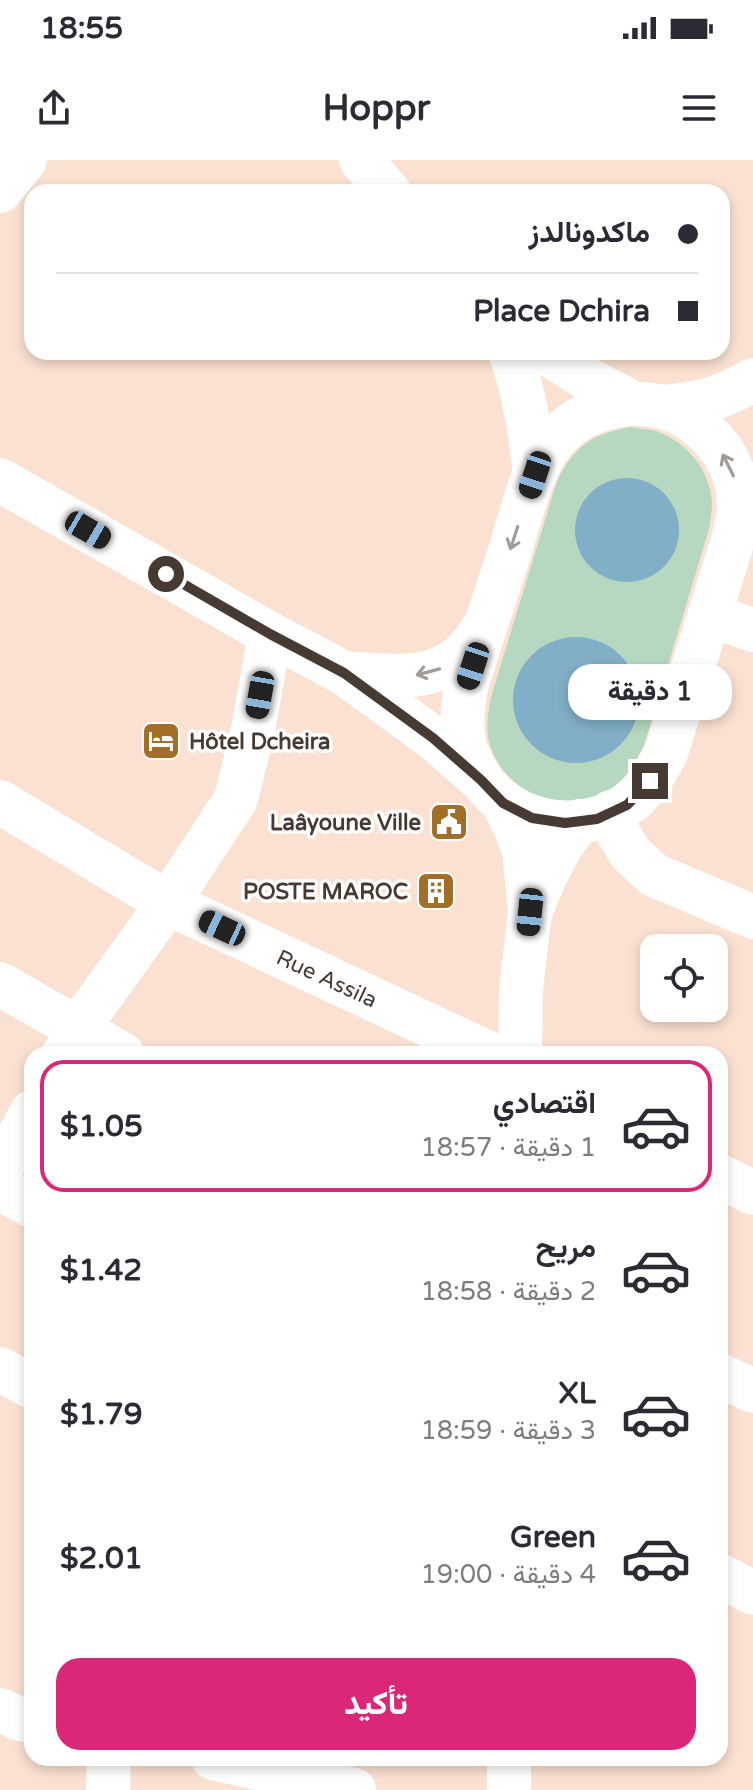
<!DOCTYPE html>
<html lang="ar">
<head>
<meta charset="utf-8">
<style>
	:root { --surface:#fff; --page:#f2f2f3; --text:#2b2b33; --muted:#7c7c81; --line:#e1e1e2; --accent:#db2777 }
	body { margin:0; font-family:"Varela Round",Vazirmatn,sans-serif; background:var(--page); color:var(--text); direction:rtl; height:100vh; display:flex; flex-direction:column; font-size:30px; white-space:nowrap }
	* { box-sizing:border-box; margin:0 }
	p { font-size:26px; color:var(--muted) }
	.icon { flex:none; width:44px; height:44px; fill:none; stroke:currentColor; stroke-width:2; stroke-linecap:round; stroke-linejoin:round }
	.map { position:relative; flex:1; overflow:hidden; direction:ltr }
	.side { position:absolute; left:24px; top:886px; width:704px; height:720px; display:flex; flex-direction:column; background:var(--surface); border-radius:24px; box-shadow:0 4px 12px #0003; direction:rtl }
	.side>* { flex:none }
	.hud { position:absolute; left:24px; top:24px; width:706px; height:176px; border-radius:24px; box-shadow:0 4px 12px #0003; direction:rtl; display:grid; align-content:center; height:176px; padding:0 32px; background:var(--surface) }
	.fabs { position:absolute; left:640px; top:774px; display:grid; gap:16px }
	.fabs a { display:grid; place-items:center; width:88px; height:88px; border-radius:16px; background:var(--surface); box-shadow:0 4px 12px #0003; font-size:40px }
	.end { position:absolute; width:36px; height:36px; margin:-18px; border:10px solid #463a32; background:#fff; box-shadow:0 0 0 4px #fff }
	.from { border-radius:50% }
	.bubble { position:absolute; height:56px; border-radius:24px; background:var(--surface); box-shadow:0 4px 12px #0003; font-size:26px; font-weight:800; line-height:56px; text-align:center; direction:rtl }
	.car { position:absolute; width:24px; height:48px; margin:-24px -12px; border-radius:10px; box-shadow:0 0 6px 2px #0007; background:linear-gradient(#222 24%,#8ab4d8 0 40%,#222 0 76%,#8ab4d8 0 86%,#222 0) }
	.hud b { display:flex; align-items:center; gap:28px; height:76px; font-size:30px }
	.hud b+b { border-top:2px solid var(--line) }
	.hud i { width:20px; height:20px; background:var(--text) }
	ul { padding:14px 0 0; list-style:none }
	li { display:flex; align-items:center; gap:24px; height:132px; margin:0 16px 12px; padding:0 16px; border:4px solid transparent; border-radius:24px }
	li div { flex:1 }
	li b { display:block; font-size:30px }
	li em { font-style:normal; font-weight:800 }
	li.on { border-color:var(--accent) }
	li>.icon { width:72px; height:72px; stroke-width:1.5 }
	.primary-button { display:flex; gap:16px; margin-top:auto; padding:16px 32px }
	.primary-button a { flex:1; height:92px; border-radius:24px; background:var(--accent); color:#fff; font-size:32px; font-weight:800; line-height:92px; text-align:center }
	.status { display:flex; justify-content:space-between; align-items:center; height:56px; padding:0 40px; background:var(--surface); direction:ltr }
	.status svg { height:22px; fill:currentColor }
	header { display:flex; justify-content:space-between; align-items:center; height:104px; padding:0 32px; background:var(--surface); font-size:36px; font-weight:800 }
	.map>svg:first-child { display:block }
	.green { fill:#b6d8c1 }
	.water { fill:#81afc7 }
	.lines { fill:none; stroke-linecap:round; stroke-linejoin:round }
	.minor { stroke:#fff; stroke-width:44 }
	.tertiary { stroke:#fff; stroke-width:44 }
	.oneway { stroke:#a29c98 }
	.route { stroke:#463a32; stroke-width:10 }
	.labels { text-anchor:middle; stroke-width:7; stroke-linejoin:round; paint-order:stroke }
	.poi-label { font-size:22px; font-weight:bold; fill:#463a32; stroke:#fff; text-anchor:end }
	.street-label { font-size:22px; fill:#463a32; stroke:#fff }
</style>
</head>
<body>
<div class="status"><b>18:55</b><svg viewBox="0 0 49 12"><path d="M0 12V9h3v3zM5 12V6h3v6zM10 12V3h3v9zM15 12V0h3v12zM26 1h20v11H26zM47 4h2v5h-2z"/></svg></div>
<header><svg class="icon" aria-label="menu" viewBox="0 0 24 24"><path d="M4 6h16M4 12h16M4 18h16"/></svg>Hoppr<svg class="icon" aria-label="share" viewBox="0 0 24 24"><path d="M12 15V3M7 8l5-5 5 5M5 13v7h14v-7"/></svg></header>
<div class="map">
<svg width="753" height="1630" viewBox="0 0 753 1630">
	<rect width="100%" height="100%" fill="#fae1d1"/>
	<path class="green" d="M 631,267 C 639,269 648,269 656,271 C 687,282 710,310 712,343 C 712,352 710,361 709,369 L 644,585 C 636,601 630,614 616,625 C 574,661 506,637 490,585 C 485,569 488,553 491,537 L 557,321 C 576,285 590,275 631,267 Z"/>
	<path class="water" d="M575 370a52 52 0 1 1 104 0a52 52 0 1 1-104 0Z
		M513 540a63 63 0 1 1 126 0a63 63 0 1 1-126 0Z"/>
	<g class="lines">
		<path class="minor" d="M 361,0 L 389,32
			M 0,31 L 25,0
			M 510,192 C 525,232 530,273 535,315
			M 546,192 L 589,220 L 632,243
			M 710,455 L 753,470
			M 0,642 L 168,743 L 490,894
			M 503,643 L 515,667 L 524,691 L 530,752 L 521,829 L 520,894
			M 611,652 L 619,675 L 631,694 L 654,715 L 753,757
			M 531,750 C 545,716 556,689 580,661
			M 0,824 L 122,894
			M 64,894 L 78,868 L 168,743 L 236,639 L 254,565 L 270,474
			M 0,1011 L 32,952
			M 720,1016 L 753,1033
			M 0,1028 L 32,1046
			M 0,1209 L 32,1227
			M 720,1215 L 753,1231
			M 720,1415 L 753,1433
			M 0,1550 L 20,1559 L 32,1561
			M 213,1598 L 354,1630
			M 108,1630 L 109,1598
			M 509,1630 L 509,1598"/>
		<path class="tertiary" d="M 664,247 C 702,243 720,239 753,220
			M 0,320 L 270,474 L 344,513 L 433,578 L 479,618
			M 733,380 C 735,369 739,356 739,344 C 738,335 737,323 734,315 C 724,284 693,254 662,247 C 621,237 574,252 549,287 C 530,314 519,362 509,394 C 499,425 489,456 479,486 C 475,500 470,513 466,527 C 462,547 461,566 465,587 C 467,594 471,601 475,609 C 503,663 576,678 626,645 C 645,633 655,612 666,593 L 733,380 L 753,347
			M 344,513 C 387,516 436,524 468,489 C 474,482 479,475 483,468"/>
	</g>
	<defs><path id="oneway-shaft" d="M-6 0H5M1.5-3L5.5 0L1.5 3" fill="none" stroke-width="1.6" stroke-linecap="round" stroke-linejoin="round" transform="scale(2)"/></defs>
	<g class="oneway">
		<use href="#oneway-shaft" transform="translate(728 305) rotate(-116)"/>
		<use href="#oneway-shaft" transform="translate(514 378) rotate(108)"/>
		<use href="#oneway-shaft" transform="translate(428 512) rotate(165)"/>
	</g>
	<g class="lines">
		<path class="route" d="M 166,414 L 270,474 L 344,513 L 433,578 L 481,620 L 503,643 L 532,658 L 565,663 L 597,659 L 627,645 L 650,621"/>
	</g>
	<defs>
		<symbol id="hotel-square" viewBox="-11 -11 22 22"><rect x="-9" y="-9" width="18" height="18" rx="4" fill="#a36e27" stroke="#fff"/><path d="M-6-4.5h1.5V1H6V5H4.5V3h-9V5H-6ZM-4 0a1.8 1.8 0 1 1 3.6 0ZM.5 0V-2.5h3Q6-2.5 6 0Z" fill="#fff"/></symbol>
		<symbol id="civic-square" viewBox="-11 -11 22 22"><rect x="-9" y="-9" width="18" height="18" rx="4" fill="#a36e27" stroke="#fff"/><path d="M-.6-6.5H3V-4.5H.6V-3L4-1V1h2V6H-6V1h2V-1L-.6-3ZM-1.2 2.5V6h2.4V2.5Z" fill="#fff"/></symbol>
		<symbol id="building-square" viewBox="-11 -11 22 22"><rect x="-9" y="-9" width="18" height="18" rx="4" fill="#a36e27" stroke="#fff"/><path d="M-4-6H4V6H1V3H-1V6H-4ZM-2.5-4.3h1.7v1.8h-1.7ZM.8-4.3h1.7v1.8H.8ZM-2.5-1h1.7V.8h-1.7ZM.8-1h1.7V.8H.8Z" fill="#fff"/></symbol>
	</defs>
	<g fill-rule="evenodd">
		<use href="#hotel-square" x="139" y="559" width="44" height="44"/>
		<use href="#civic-square" x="427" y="640" width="44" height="44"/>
		<use href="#building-square" x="414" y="709" width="44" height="44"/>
	</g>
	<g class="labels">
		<g class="poi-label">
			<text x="189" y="589" text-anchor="start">Hôtel Dcheira</text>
			<text x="421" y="670">Laâyoune Ville</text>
			<text x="408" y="739">POSTE MAROC</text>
		</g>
		<g class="street-label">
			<text transform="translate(327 818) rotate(25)" y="8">Rue Assila</text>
		</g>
	</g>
</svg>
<div class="fabs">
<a><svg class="icon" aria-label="locate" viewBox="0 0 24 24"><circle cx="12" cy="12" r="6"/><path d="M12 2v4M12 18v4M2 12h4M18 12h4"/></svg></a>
</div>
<i class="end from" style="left:166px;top:414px"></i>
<i class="end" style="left:650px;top:621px"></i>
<div class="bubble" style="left:568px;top:504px;width:164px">1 دقيقة</div>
<i class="car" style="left:535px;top:315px;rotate:198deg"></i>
<i class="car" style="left:88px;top:370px;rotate:120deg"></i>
<i class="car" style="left:473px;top:506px;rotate:198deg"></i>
<i class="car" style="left:260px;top:535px;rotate:190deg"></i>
<i class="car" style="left:530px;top:752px;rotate:186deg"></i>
<i class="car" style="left:222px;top:768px;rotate:295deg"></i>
<div class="hud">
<b><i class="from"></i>ماكدونالدز</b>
<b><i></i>Place Dchira</b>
</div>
<section class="side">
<ul>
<li class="on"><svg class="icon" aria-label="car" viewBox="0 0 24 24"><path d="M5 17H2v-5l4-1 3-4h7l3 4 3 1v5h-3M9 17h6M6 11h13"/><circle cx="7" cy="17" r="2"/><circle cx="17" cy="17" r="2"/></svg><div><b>اقتصادي</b><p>1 دقيقة · 18:57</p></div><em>$1.05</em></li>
<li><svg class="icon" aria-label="car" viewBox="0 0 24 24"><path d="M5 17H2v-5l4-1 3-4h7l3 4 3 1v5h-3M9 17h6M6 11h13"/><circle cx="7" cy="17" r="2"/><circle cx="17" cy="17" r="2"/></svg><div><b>مريح</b><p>2 دقيقة · 18:58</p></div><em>$1.42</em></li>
<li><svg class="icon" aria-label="car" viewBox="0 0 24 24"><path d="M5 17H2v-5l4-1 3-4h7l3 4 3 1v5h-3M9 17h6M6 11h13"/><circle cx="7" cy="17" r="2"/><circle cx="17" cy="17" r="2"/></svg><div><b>XL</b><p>3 دقيقة · 18:59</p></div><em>$1.79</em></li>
<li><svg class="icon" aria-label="car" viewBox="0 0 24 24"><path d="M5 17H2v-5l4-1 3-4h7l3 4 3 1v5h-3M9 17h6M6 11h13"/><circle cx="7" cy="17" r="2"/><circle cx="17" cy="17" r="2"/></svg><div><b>Green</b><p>4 دقيقة · 19:00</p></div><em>$2.01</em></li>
</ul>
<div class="primary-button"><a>تأكيد</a></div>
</section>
</div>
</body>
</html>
